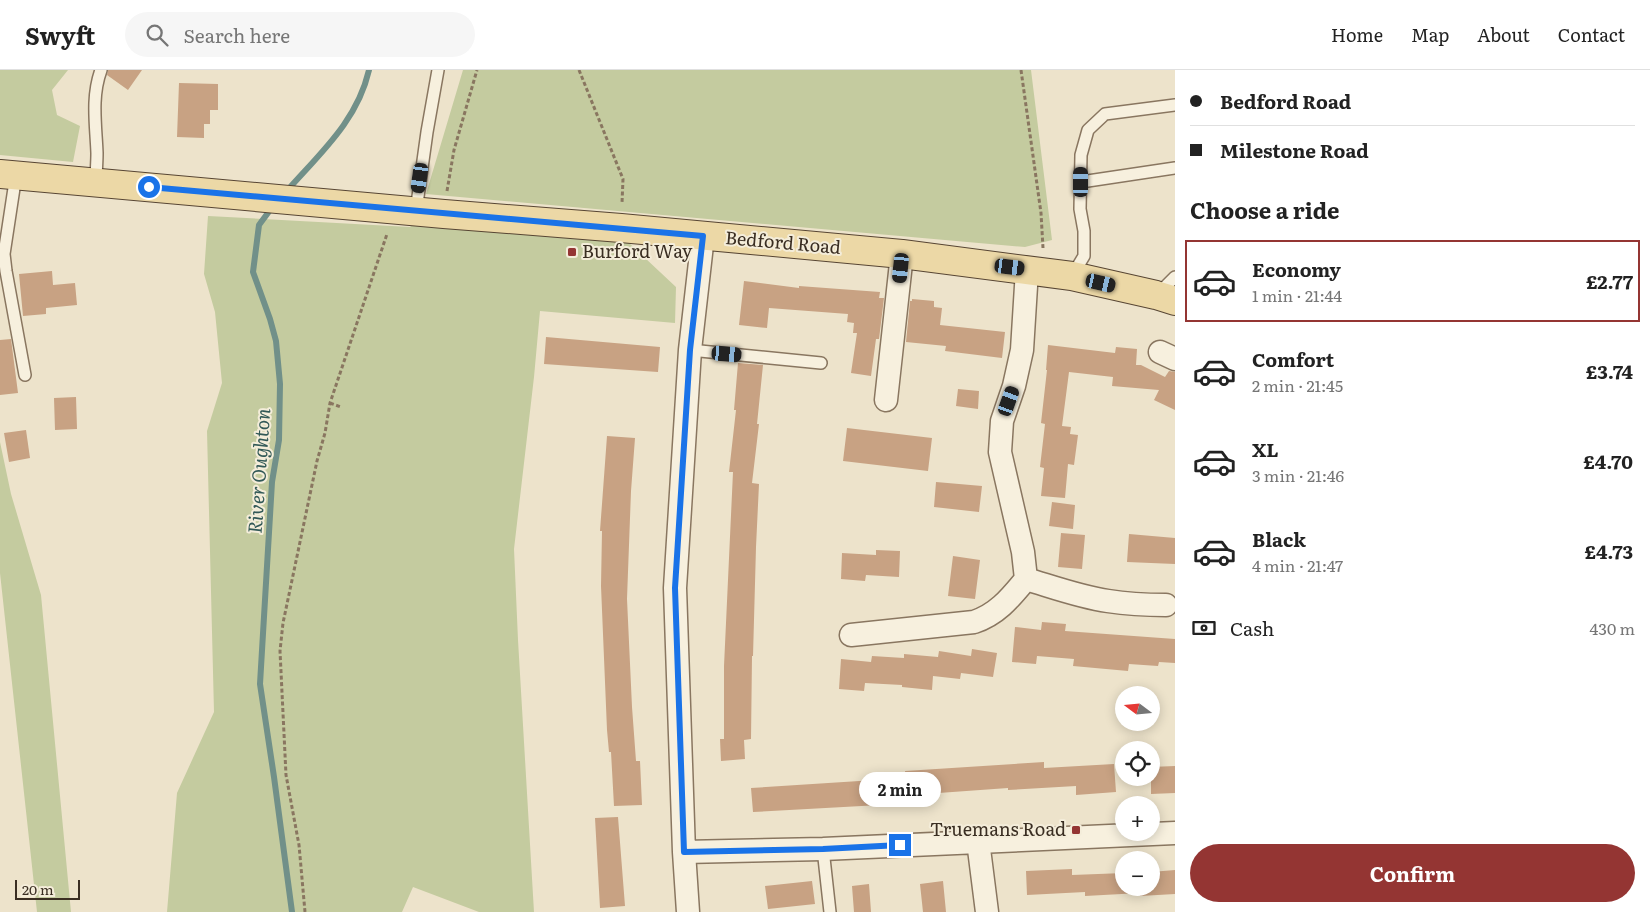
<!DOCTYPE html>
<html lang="en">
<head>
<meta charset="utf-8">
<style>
	:root { --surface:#fff; --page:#f6f6f6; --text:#222; --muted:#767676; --line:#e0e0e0; --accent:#943533 }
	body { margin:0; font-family:Literata,serif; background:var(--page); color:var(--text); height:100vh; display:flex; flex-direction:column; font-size:19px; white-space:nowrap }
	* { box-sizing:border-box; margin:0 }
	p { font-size:16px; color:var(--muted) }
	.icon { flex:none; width:28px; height:28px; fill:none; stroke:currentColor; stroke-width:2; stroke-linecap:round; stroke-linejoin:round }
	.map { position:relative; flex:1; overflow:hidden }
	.side { display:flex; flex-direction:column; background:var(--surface); width:475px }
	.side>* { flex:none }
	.banner { display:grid; align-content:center; height:110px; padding:0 15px; background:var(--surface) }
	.needle { width:32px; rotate:286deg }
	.tools { position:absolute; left:1115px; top:616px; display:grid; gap:10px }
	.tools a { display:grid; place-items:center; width:45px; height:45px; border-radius:50%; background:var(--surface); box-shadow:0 2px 12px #0003; font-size:25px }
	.scale { position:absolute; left:15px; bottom:12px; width:65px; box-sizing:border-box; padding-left:5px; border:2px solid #3a2e22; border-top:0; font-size:14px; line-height:18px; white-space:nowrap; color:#3a2e22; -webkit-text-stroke:4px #f4edda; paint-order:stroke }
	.end { position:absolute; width:22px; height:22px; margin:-11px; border:6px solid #1a73e8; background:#fff; box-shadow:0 0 0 2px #fff }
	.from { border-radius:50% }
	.bubble { position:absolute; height:35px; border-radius:18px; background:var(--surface); box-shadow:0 2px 12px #0003; font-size:16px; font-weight:700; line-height:35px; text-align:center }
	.car { position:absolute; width:15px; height:30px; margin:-15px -8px; border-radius:6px; box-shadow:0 0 4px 1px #0007; background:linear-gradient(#222 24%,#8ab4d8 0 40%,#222 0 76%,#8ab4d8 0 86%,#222 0) }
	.banner b { display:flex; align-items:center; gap:18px; height:48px; font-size:19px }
	.banner b+b { border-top:1px solid var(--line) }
	.banner i { width:12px; height:12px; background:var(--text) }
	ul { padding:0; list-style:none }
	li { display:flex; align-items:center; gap:15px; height:82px; margin:0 10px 8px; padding:0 5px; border:2px solid transparent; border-radius:0px }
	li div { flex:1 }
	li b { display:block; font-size:19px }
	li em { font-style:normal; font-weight:700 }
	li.selected { border-color:var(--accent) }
	li>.icon { width:45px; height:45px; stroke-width:1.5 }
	h2 { padding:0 15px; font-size:22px; line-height:60px }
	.pay { display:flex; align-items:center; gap:12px; height:55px; padding:0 15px; font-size:19px }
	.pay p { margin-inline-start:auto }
	.cta { display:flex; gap:10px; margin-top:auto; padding:10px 15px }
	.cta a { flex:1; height:58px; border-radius:30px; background:var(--accent); color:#fff; font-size:20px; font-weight:700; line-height:58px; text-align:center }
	header { display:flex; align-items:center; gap:30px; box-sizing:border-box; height:70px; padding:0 25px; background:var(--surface); border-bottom:1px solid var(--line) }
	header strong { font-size:24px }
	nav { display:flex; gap:28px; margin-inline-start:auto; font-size:18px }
	.search { width:350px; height:45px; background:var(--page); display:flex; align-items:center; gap:12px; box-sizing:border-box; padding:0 18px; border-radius:28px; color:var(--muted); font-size:19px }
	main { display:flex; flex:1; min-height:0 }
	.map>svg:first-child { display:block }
	.green { fill:#c4cb9f }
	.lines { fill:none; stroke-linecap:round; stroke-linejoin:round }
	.stream { stroke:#719089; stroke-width:6 }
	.building { fill:#c8a283 }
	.service-casing { stroke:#897660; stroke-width:14 }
	.minor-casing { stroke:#897660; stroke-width:25 }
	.primary-casing { stroke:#574533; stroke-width:30 }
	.path { stroke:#897660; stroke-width:3; stroke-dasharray:4 2.5; stroke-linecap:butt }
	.service { stroke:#f7f0de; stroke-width:11 }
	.minor { stroke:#f7f0de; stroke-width:22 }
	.primary { stroke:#ecd8a6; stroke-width:28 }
	.route { stroke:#1a73e8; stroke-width:6 }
	.poi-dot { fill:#943533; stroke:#f4edda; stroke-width:2 }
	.labels { text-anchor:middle; stroke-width:4; stroke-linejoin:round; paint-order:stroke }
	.street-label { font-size:18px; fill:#3a2e22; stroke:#f4edda }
	.poi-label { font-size:18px; fill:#3a2e22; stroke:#f4edda; text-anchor:start }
	.water-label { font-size:19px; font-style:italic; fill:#325957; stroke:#f4edda }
</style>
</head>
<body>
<header>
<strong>Swyft</strong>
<div class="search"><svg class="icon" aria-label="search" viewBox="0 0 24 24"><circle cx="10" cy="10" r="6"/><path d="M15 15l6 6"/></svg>Search here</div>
<nav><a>Home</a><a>Map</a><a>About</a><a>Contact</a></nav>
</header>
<main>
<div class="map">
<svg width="1175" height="842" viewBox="0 0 1175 842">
	<rect width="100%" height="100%" fill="#ede3cb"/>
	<path class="green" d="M 0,0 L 68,0 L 52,20 L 57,45 L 80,56 L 73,92 L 0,85 Z
		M 463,0 L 1031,0 L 1052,170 L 1025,177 L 426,124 Z
		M 208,146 L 410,157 L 414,153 L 629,173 L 676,217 L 675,253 L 540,241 L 534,307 L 514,479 L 518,570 L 534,842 L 479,842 L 413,817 L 402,842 L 167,842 L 177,723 L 214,642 L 207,361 L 222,313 L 215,242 L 204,204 Z
		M 0,372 L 11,424 L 41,525 L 71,842 L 37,842 L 0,503 Z"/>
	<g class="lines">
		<path class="stream" d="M 285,123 C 319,84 357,52 369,0
			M 273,136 L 259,155 L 253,202 L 270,249 L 276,271 L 280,314 L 279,370 L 272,412 L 260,614 L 274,707 L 292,842"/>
	</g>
	<path class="building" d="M 108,0 L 142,0 L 128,20 L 107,5 Z
		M 179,13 L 218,14 L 218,40 L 210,40 L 210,54 L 204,54 L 204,68 L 177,67 Z
		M 52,201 L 53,215 L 75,213 L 77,235 L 46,238 L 46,244 L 23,246 L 19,204 Z
		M 744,211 L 799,218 L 799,216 L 880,222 L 879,228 L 884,228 L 879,269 L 876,269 L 871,306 L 851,303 L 857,263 L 853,263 L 854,253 L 847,252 L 848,244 L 769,238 L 767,258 L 739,255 Z
		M 912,229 L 934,231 L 934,237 L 942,238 L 940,255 L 1005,262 L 1002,288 L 945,281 L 946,276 L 906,272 L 910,231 L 912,231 Z
		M 546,267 L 660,277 L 658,302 L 544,294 Z
		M 11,269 L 18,323 L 0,325 L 0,270 Z
		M 1048,275 L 1115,283 L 1116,277 L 1137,279 L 1136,295 L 1141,295 L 1165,307 L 1169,301 L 1175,302 L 1175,340 L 1154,330 L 1159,320 L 1112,316 L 1113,307 L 1069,302 L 1062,356 L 1071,357 L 1070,364 L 1078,365 L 1074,395 L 1068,394 L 1065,428 L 1041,426 L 1044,398 L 1040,397 L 1045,354 L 1041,353 L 1047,300 L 1046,300 Z
		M 738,293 L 763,295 L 757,354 L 759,354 L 752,413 L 759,414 L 756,477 L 753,586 L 752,586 L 751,669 L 744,670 L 745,689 L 721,691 L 720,669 L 724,669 L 724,596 L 733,402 L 729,402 L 736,340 L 734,340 Z
		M 958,319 L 979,321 L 978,339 L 956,336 Z
		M 76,327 L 77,359 L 55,360 L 54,328 Z
		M 847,358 L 932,368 L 928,401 L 843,391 Z
		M 26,360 L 30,388 L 9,392 L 4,363 Z
		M 607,366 L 635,368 L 631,421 L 627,529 L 632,637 L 636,691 L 640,691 L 642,735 L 614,736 L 611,682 L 609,682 L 607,660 L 601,516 L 602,461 L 600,461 Z
		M 936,412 L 982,416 L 979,442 L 934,437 Z
		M 1052,432 L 1075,435 L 1073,459 L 1049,456 Z
		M 1061,463 L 1085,465 L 1082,499 L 1058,497 Z
		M 1129,464 L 1175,468 L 1175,494 L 1127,492 Z
		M 876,480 L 900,481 L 899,507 L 866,505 L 865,511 L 841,509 L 842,483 L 876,485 Z
		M 953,486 L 980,490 L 975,529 L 948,526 Z
		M 1042,552 L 1066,554 L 1065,561 L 1175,569 L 1175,593 L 1159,592 L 1158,596 L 1129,594 L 1128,601 L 1073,596 L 1074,589 L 1037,586 L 1036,594 L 1012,592 L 1015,557 L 1041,560 Z
		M 972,579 L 997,583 L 993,607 L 961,603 L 960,609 L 933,606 L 932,620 L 902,617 L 902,615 L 865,613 L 864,621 L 839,619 L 841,589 L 871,592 L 872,586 L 904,588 L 904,584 L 938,587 L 939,581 L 971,586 Z
		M 1044,692 L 1044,698 L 1114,694 L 1116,722 L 1076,725 L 1076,716 L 1008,720 L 1008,718 L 897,726 L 898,734 L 753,742 L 751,718 L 906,708 L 905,701 Z
		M 1175,696 L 1175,723 L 1151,724 L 1151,697 Z
		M 618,747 L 625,836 L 600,838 L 595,748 Z
		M 1072,799 L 1072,805 L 1124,803 L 1124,818 L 1151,818 L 1151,802 L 1175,800 L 1175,824 L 1140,826 L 1140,823 L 1085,826 L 1085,822 L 1027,825 L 1026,801 Z
		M 812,811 L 815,834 L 768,839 L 765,816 Z
		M 943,811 L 946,842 L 923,842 L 920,814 Z
		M 869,814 L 871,842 L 854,842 L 852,816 Z"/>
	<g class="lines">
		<defs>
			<path id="service" d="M 16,105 L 4,184 L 6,201 L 25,305
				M 96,112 C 96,102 97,93 97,83 C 96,56 91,27 101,0
				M 1081,112 L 1175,98
				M 416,141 L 427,62 L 438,0
				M 1072,206 L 1084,186 L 1084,161 L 1080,139 L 1081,85 L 1088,60 L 1105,44 L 1175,35
				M 1158,224 L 1175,207
				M 690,280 L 821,293
				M 823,779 L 830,842"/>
			<path id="minor" d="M 1160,282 L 1175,289
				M 886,330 L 902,184
				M 1026,509 C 1053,517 1080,527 1108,531 C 1127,534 1147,535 1166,535
				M 851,565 L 974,552 C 998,544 1011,527 1026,509 L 1023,482 L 1000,382 L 1002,351 L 1014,316 L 1022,280 L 1027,200
				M 978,771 L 987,842
				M 684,782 L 823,779 L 1175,763
				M 688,842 L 684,782 L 675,518 L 690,280 L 703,166"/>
			<path id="primary" d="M 0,104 L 444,144 L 621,158 L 902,184 L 1072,206 L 1156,225 L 1175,231"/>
		</defs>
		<use href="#service" class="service-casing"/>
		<use href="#minor" class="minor-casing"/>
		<use href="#primary" class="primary-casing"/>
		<path class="path" d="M 579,0 L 623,109 L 622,133
			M 1021,0 L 1041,143 L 1043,178
			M 447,121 L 454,80 L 477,0
			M 330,333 L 341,337
			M 305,842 L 299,775 L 286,705 L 280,581 L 283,553 L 317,391 L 325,363 L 330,333 L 387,164"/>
		<use href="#service" class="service"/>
		<use href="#minor" class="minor"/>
		<use href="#primary" class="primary"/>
	</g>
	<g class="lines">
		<path class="route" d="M 149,117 L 703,166 L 690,280 L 675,518 L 684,782 L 823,779 L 900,775"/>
	</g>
	<g class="poi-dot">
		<rect x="567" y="177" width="10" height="10" rx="2.5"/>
		<rect x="1071" y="755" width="10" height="10" rx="2.5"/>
	</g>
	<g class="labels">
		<g class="street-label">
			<text transform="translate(783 173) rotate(5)" y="6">Bedford Road</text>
		</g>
		<g class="poi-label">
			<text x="582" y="188">Burford Way</text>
			<text x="1066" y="766" text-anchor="end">Truemans Road</text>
		</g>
		<g class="water-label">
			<text transform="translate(259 401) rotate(-86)" y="7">River Oughton</text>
		</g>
	</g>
</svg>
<div class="tools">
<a><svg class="needle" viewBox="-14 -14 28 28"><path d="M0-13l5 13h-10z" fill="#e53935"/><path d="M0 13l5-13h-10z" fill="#767676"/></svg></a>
<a><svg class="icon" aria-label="locate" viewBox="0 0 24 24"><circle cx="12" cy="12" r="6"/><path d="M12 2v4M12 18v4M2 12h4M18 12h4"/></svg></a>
<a>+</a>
<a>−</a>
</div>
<div class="scale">20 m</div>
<i class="end from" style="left:149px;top:117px"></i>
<i class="end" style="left:900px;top:775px"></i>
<div class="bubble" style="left:859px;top:702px;width:82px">2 min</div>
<i class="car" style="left:420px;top:108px;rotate:188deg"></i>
<i class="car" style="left:1081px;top:112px;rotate:0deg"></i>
<i class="car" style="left:1010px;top:197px;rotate:97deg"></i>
<i class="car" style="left:901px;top:198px;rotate:186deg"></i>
<i class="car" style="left:1101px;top:213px;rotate:103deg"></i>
<i class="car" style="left:727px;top:284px;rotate:95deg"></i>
<i class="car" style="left:1009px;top:331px;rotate:20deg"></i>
</div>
<section class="side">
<div class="banner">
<b><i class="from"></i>Bedford Road</b>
<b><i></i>Milestone Road</b>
</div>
<h2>Choose a ride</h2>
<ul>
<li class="selected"><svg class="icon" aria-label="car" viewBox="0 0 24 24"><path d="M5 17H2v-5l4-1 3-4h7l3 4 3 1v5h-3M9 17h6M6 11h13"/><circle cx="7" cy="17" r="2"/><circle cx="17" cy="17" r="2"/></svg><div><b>Economy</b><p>1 min · 21:44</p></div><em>£2.77</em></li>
<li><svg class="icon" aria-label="car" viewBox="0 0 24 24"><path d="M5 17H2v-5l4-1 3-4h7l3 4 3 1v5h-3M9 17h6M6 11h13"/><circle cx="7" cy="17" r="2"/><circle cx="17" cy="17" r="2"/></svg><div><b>Comfort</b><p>2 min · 21:45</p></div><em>£3.74</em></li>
<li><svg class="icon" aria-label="car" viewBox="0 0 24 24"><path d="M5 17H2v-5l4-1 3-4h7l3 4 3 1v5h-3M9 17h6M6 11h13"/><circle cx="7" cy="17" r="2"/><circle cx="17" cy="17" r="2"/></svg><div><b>XL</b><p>3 min · 21:46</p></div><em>£4.70</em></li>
<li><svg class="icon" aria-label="car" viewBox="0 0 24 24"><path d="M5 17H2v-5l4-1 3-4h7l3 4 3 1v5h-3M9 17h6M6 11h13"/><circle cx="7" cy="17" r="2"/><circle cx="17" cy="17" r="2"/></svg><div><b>Black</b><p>4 min · 21:47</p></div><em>£4.73</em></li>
</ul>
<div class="pay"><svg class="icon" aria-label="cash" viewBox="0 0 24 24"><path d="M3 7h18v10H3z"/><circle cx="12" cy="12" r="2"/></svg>Cash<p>430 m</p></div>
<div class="cta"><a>Confirm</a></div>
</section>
</main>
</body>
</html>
